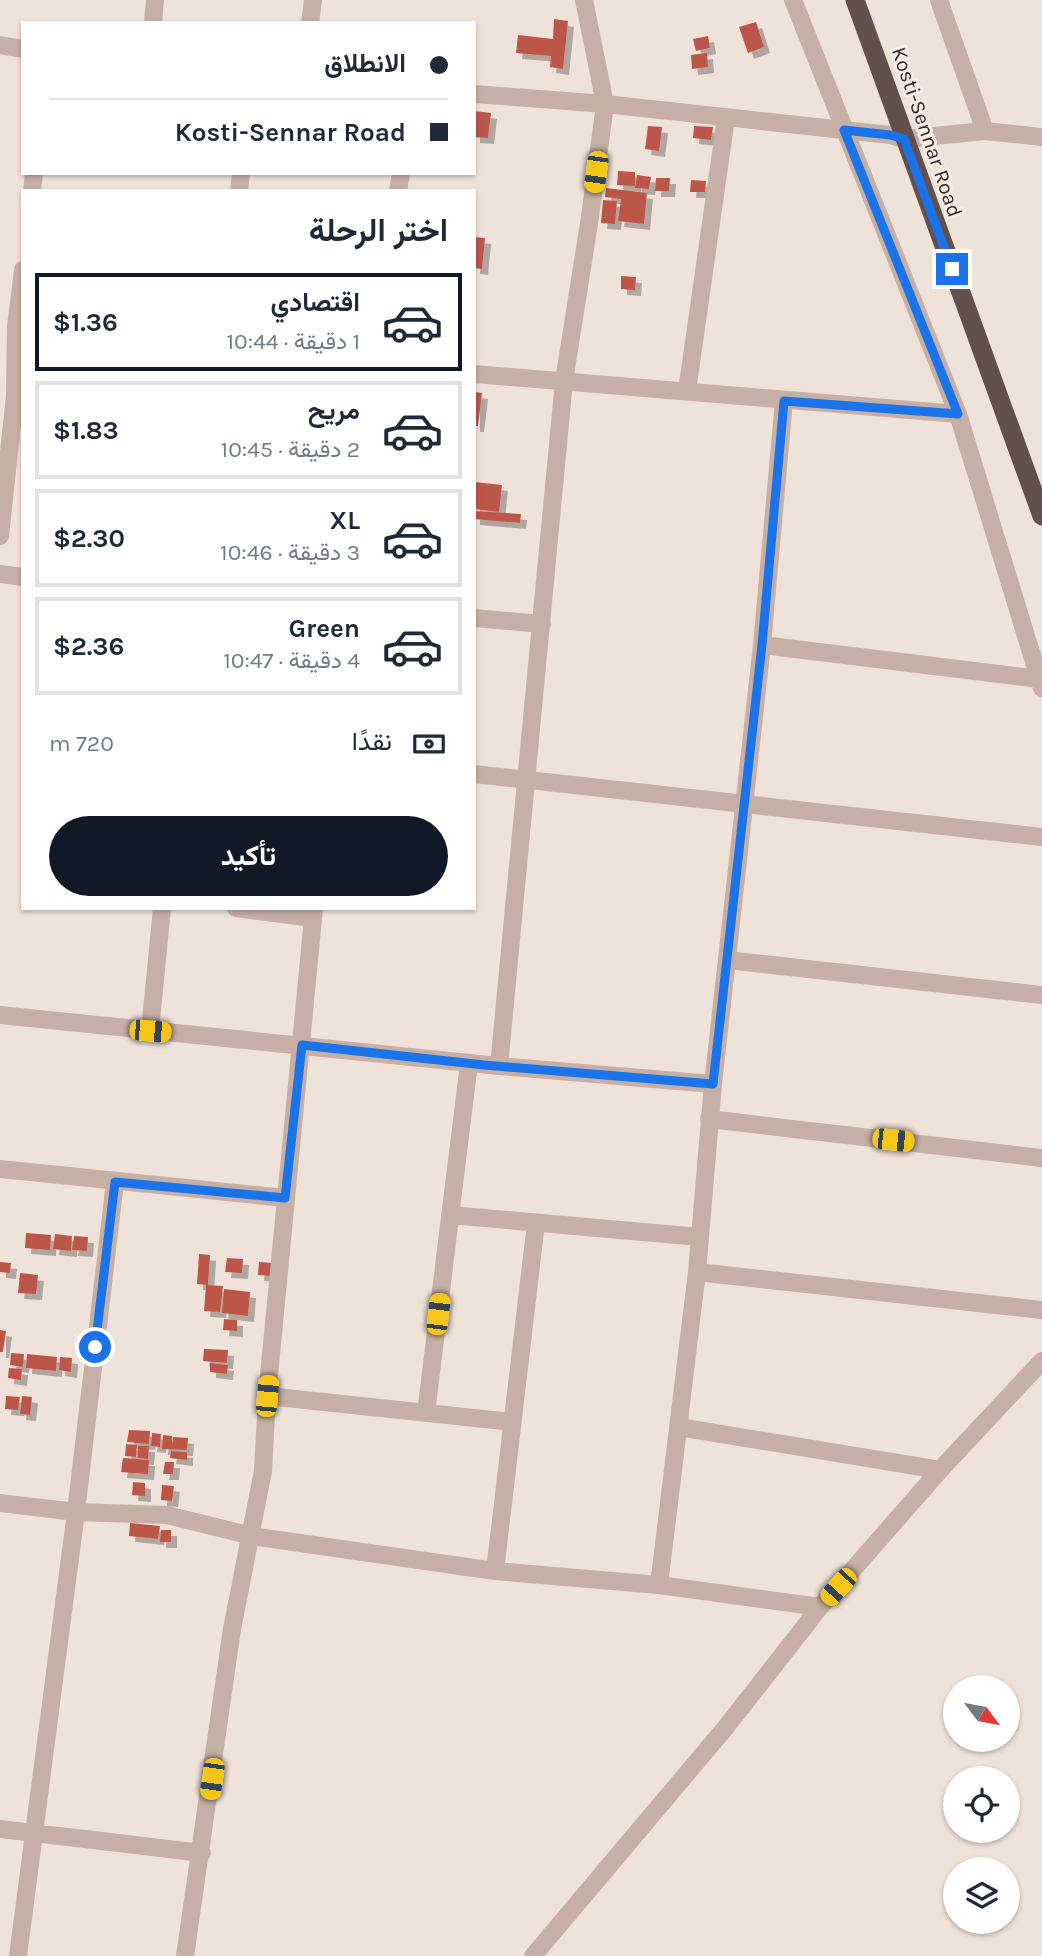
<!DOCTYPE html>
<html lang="ar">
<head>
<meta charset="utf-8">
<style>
	:root { --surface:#fff; --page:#f6f6f7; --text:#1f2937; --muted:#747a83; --line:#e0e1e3; --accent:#111827 }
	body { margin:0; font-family:Karla,Vazirmatn,sans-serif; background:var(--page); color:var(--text); direction:rtl; height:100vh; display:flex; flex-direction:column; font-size:26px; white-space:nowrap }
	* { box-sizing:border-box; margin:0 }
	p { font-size:23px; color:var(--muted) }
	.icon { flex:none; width:38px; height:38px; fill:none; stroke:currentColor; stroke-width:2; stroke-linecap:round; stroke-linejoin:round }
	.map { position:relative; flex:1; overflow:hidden; direction:ltr }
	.panel { position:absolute; left:21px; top:189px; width:455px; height:721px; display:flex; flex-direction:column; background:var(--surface); border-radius:0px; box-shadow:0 2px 5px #0004; direction:rtl }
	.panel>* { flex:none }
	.hud { position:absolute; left:21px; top:21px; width:455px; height:154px; border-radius:0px; box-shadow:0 2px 5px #0004; direction:rtl; display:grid; align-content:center; height:154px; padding:0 28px; background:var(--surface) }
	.needle { width:46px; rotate:122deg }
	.tools { position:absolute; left:943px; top:1675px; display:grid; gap:14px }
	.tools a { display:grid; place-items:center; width:77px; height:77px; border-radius:50%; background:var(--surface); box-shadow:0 2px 5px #0004; font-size:35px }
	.end { position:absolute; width:32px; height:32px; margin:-16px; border:9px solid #1a73e8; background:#fff; box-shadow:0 0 0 4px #fff }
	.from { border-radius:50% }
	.car { position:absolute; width:21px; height:42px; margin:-21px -10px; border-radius:9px; box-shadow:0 0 5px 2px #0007; background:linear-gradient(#f5c518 24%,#345 0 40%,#f5c518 0 76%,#345 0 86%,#f5c518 0) }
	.hud b { display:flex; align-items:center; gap:24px; height:66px; font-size:26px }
	.hud b+b { border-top:2px solid var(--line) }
	.hud i { width:18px; height:18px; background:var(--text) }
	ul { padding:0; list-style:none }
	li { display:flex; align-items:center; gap:21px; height:98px; margin:0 14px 10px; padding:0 14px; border:4px solid var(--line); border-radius:0px }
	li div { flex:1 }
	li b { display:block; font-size:26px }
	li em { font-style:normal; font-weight:700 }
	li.selected { border-color:var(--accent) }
	li>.icon { width:63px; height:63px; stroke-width:1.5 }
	h2 { padding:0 28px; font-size:32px; line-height:84px }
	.pay { display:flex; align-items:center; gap:18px; height:77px; padding:0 28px; font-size:26px }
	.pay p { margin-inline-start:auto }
	.action { display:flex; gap:14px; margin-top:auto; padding:14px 28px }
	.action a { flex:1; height:80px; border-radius:42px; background:var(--accent); color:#fff; font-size:28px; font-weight:700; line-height:80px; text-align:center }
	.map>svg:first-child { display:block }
	.building { fill:#bc564a; filter:url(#shadow) }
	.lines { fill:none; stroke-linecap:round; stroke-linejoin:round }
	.minor { stroke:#c6b0a6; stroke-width:18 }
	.tertiary { stroke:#c6b0a6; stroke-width:18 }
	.trunk { stroke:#63504c; stroke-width:19 }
	.route { stroke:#1a73e8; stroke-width:9 }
	.labels { text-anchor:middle; stroke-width:6; stroke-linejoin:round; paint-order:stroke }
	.street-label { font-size:21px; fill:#332927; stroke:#f7ece5 }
</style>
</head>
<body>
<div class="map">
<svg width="1042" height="1956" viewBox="0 0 1042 1956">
	<defs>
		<filter id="shadow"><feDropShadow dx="6" dy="6" stdDeviation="0" flood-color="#0004"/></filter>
	</defs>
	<rect width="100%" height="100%" fill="#efe2d9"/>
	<path class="building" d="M 554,19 L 568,21 L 563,69 L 550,67 L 551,56 L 516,53 L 518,35 L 553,39 Z
		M 756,22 L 764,47 L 748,53 L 739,27 Z
		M 708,36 L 710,48 L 696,51 L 693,39 Z
		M 707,53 L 708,67 L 692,69 L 691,55 Z
		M 474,111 L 491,113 L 488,138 L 474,137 Z
		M 648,126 L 662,127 L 659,151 L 645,149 Z
		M 694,126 L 713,127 L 711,140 L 693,138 Z
		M 618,171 L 635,172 L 635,186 L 617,185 Z
		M 637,175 L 651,177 L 649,189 L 635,188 Z
		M 656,178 L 670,178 L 669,191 L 655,191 Z
		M 691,180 L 706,181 L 705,192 L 690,192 Z
		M 606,188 L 647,193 L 644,224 L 618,221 L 621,199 L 605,197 Z
		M 603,200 L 617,201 L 615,224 L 601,223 Z
		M 474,237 L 485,238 L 482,269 L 474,268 Z
		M 621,276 L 636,277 L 635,290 L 621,289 Z
		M 474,392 L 482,393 L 478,426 L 474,426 Z
		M 474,482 L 502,485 L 499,512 L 474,509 Z
		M 474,511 L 521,514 L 520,523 L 474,519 Z
		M 26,1233 L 51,1235 L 50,1250 L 25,1248 Z
		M 55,1234 L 72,1236 L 71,1251 L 53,1249 Z
		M 74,1236 L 88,1237 L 87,1251 L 72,1250 Z
		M 199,1254 L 210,1255 L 208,1285 L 197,1284 Z
		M 227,1258 L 243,1259 L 242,1273 L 225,1272 Z
		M 0,1262 L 11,1263 L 10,1273 L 0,1272 Z
		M 259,1262 L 273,1263 L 272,1276 L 258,1275 Z
		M 20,1273 L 38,1275 L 36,1294 L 18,1293 Z
		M 206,1285 L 223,1286 L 220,1312 L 204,1311 Z
		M 224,1289 L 250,1292 L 248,1316 L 222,1313 Z
		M 224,1319 L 237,1320 L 237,1331 L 223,1330 Z
		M 0,1330 L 6,1331 L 3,1352 L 0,1352 Z
		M 204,1349 L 228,1350 L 227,1363 L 203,1361 Z
		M 11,1353 L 24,1354 L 23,1367 L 10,1365 Z
		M 27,1354 L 57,1357 L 56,1371 L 26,1368 Z
		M 60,1357 L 72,1358 L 71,1372 L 59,1370 Z
		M 210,1363 L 228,1365 L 227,1374 L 210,1372 Z
		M 9,1368 L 22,1369 L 21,1380 L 8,1378 Z
		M 6,1396 L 20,1397 L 18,1410 L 5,1409 Z
		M 22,1396 L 32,1397 L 30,1415 L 20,1414 Z
		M 129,1430 L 150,1431 L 149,1444 L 127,1442 Z
		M 152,1433 L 161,1434 L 160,1447 L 151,1446 Z
		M 163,1435 L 172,1436 L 172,1445 L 173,1437 L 188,1438 L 187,1450 L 162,1449 Z
		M 126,1444 L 137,1445 L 136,1457 L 125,1456 Z
		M 138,1446 L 149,1446 L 148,1459 L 138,1458 Z
		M 171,1451 L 187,1452 L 187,1460 L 170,1458 Z
		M 123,1458 L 149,1460 L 148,1474 L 121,1472 Z
		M 165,1462 L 174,1462 L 173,1474 L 163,1474 Z
		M 133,1482 L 145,1483 L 145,1496 L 132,1495 Z
		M 162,1485 L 174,1486 L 172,1501 L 161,1500 Z
		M 130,1523 L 160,1526 L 158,1539 L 129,1536 Z
		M 161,1530 L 171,1530 L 171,1542 L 160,1542 Z"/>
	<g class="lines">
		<path class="minor" d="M 793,0 L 958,414 L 1042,688
			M 939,0 L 985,131
			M 153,23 L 155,0
			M 310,23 L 313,0
			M 0,45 L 23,49
			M 474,94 L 605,104 L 890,135 L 904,139 L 985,131 L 1042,137
			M 32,191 L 34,173
			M 239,191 L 241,173
			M 398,191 L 401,173
			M 474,374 L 958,414
			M 687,391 L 726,118
			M 0,536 L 15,396 L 16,326 L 23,270
			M 0,574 L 23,577
			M 474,618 L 542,624
			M 762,645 L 1039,679
			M 474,774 L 1042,837
			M 236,908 L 313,918
			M 727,960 L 1042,995
			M 0,1015 L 499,1066 L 713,1084
			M 150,1031 L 162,908
			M 499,1066 L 564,381 L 590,217 L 605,104 L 584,0
			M 709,1119 L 1042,1158
			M 0,1169 L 285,1198
			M 450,1215 L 700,1237
			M 697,1272 L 1042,1310
			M 267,1396 L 512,1422
			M 426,1413 L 469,1063
			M 679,1427 L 940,1470
			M 0,1503 L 76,1512 L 167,1515 L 252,1536 L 495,1571 L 659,1585 L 820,1607
			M 495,1571 L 536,1223
			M 659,1585 L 697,1272 L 713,1084 L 762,645 L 784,401
			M 0,1829 L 202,1853
			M 18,1956 L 76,1512 L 115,1182
			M 185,1956 L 232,1629 L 263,1471 L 267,1396 L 314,908"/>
		<path class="tertiary" d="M 533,1956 L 726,1727 L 820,1607 L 940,1470 L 1042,1361"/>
		<path class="trunk" d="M 855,0 L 1042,516"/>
	</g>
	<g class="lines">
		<path class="route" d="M 95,1347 L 115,1182 L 285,1198 L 302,1045 L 484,1065 L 713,1084 L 762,645 L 784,401 L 958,414 L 844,130 L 890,135 L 904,139 L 952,269"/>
	</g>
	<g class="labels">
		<g class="street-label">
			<text transform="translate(927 132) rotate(71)" y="7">Kosti-Sennar Road</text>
		</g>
	</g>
</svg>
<div class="tools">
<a><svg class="needle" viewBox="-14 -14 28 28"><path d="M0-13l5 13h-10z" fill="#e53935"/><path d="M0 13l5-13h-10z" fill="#747a83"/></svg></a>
<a><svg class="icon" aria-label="locate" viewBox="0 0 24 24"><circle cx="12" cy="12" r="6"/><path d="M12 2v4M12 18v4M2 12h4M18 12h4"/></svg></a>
<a><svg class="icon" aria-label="layers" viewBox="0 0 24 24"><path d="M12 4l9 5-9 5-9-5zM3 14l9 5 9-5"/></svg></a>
</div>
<i class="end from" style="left:95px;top:1347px"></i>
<i class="end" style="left:952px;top:269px"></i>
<i class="car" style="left:596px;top:172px;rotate:188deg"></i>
<i class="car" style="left:150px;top:1031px;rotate:95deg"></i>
<i class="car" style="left:893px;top:1140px;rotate:96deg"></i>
<i class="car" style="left:438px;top:1314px;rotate:7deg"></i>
<i class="car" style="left:267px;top:1396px;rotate:5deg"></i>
<i class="car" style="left:838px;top:1587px;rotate:222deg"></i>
<i class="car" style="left:212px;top:1779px;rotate:188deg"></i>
<div class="hud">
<b><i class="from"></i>الانطلاق</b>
<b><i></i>Kosti-Sennar Road</b>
</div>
<section class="panel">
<h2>اختر الرحلة</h2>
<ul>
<li class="selected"><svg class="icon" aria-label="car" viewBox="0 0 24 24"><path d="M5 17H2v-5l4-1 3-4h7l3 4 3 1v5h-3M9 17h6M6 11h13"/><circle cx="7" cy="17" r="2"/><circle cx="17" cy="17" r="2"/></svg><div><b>اقتصادي</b><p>1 دقيقة · 10:44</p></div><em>$1.36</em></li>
<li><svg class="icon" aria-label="car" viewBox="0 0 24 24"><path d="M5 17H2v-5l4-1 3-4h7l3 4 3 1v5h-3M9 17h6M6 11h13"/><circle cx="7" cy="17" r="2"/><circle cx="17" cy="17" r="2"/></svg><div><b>مريح</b><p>2 دقيقة · 10:45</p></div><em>$1.83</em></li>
<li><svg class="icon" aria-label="car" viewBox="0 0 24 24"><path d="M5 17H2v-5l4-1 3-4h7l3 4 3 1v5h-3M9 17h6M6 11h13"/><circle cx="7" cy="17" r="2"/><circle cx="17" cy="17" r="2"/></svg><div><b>XL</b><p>3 دقيقة · 10:46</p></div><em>$2.30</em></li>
<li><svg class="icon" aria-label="car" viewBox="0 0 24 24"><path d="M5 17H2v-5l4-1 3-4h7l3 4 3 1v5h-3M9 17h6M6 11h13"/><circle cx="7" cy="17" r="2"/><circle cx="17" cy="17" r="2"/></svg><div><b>Green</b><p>4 دقيقة · 10:47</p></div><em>$2.36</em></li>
</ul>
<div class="pay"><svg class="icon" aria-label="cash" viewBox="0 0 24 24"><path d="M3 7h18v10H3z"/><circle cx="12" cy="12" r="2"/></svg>نقدًا<p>720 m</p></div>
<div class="action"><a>تأكيد</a></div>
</section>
</div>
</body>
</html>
